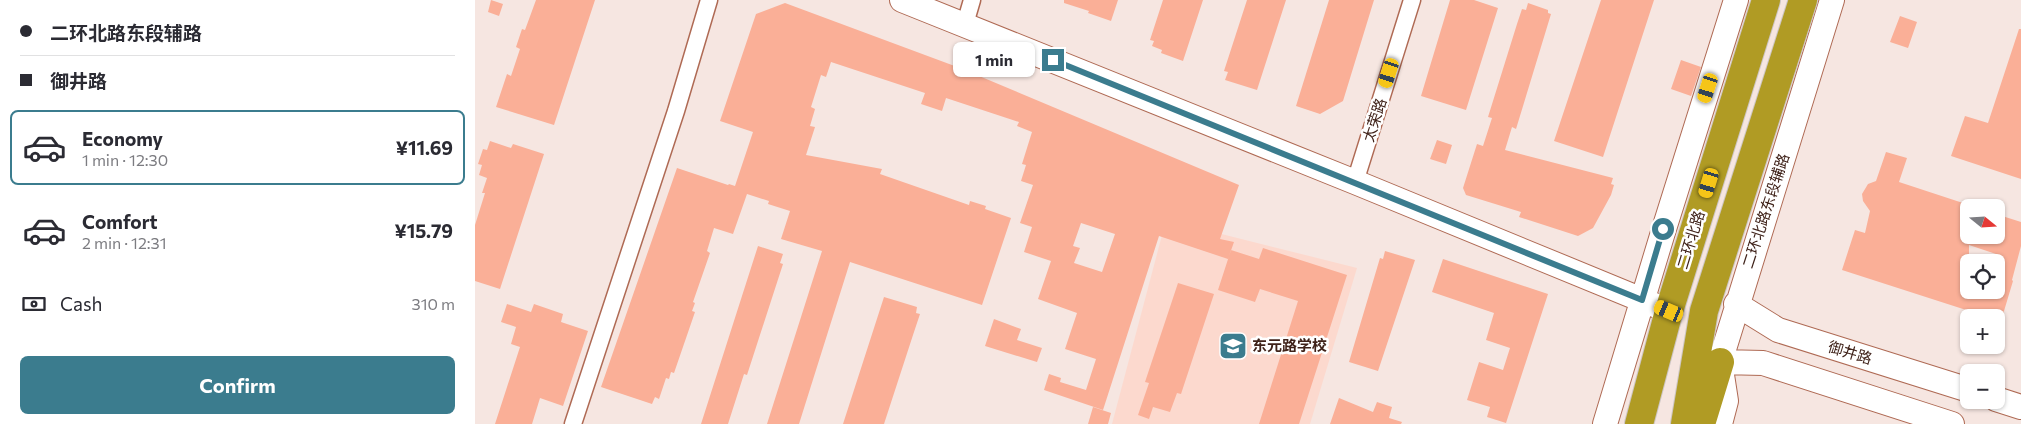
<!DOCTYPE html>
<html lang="en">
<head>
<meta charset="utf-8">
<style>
	:root { --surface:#fff; --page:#f7f7f7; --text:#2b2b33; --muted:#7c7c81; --line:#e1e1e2; --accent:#3b7c8e }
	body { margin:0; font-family:Commissioner,"Noto Sans SC",sans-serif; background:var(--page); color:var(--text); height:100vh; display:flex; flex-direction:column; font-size:19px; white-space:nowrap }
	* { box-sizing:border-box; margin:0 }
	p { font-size:16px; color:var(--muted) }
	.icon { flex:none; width:28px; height:28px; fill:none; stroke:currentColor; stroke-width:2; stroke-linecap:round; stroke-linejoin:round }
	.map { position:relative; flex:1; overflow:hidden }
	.side { display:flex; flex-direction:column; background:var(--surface); width:475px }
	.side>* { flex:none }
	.guide { display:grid; align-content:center; height:110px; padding:0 20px; background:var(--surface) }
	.needle { width:32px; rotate:108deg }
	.buttons { position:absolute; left:1485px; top:199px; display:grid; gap:10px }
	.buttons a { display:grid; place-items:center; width:45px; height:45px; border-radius:8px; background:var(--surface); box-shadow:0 1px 4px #0004; font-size:25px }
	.end { position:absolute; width:22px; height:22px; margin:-11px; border:6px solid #3b7c8e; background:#fff; box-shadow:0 0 0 2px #fff }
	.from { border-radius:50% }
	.bubble { position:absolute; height:35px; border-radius:8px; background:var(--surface); box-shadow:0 1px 4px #0004; font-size:16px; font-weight:700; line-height:35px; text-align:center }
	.car { position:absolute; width:15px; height:30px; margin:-15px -8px; border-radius:6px; box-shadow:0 0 4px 1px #0007; background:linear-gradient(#f5c518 24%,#345 0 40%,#f5c518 0 76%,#345 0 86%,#f5c518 0) }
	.guide b { display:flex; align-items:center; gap:18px; height:48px; font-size:19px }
	.guide b+b { border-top:1px solid var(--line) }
	.guide i { width:12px; height:12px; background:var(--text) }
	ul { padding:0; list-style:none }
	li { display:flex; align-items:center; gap:15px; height:75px; margin:0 10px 8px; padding:0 10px; border:2px solid transparent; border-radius:8px }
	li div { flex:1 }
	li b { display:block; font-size:19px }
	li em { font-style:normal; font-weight:700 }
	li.on { border-color:var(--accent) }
	li>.icon { width:45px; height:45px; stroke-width:1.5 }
	.pay { display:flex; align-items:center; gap:12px; height:55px; padding:0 20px; font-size:19px }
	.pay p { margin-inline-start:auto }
	.action { display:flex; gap:10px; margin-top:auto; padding:10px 20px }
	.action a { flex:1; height:58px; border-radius:8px; background:var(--accent); color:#fff; font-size:20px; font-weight:700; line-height:58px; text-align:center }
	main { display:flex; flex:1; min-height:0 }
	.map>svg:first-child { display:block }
	.built { fill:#fcd9ce }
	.building { fill:#faaf97; fill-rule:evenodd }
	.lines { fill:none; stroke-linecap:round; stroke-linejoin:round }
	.street-casing { stroke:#af6a54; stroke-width:19 }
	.secondary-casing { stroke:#af6a54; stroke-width:26 }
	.highway-casing { stroke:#cdc6c3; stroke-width:30 }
	.street { stroke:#fff; stroke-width:16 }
	.secondary { stroke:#fff; stroke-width:24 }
	.highway { stroke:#b09b24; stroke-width:28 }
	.route { stroke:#3b7c8e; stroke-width:6 }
	.labels { text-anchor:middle; stroke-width:5; stroke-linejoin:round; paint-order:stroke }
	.street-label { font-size:15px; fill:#3f2219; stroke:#fff }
	.poi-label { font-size:15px; font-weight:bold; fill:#3f2219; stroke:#fff; text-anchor:start }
</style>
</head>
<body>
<main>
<section class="side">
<div class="guide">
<b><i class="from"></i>二环北路东段辅路</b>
<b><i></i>御井路</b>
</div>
<ul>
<li class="on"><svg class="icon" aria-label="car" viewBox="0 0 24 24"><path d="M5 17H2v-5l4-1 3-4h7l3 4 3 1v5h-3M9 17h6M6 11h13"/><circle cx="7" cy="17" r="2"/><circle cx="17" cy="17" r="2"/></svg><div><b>Economy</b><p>1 min · 12:30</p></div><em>¥11.69</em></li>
<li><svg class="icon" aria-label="car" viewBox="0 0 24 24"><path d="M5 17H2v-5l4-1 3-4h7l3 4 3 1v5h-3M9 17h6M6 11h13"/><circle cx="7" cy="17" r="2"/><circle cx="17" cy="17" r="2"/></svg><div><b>Comfort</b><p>2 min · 12:31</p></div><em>¥15.79</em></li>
</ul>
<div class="pay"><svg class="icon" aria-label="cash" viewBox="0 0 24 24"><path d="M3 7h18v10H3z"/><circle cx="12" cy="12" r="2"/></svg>Cash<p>310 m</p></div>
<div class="action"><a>Confirm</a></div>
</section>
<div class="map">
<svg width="1546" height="424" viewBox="0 0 1546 424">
	<rect width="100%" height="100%" fill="#f6e6e1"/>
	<path class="built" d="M 691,220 L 882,268 L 835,424 L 637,424 Z"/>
	<path class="building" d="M 16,0 L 28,4 L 24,16 L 13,12 Z
		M 61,0 L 120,0 L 79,125 L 21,107 L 32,74 L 36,76 L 45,49 L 41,47 L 47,29 L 50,30 Z
		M 589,0 L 643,0 L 636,21 L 613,13 L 614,11 L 589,3 Z
		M 688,0 L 728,0 L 708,61 L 686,53 L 687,50 L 677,46 L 679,41 L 675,40 Z
		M 772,0 L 811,0 L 782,90 L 750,80 L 753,72 L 749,71 Z
		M 854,0 L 899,0 L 868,101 L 845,114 L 821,106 Z
		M 975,0 L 999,0 L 1023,8 L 991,110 L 946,96 Z
		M 1126,0 L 1179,0 L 1128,157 L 1079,141 Z
		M 310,3 L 485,68 L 764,185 L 745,239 L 759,242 L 753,259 L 684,236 L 628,410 L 569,390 L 574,374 L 586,378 L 585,382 L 611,390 L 621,359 L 590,349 L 602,313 L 563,299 L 576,261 L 549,252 L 557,227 L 545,223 L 558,185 L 546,181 L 551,165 L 547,164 L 557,132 L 542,126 L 544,122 L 471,98 L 467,111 L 446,104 L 450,93 L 356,62 L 351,77 L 346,75 L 336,107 L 340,109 L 335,126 L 340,127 L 331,155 L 407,169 L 405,174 L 494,205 L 495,201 L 511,206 L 510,209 L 536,218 L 507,305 L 375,262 L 324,424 L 292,424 L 347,251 L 306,239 L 315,211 L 293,204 L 294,201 L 272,194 L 258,234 L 239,228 L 232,251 L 235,253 L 218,302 L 220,303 L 217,311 L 220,312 L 199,373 L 196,372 L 194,379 L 191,378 L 184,399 L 180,397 L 177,404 L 126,387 L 202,168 L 253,185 L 254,184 L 260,186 L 278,132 L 245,121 L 281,14 ZM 606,223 L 640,234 L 627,272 L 599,263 L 605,248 L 598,246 Z
		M 1053,3 L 1073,10 L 1073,13 L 1076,14 L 1041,129 L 1037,127 L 1030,150 L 1138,178 L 1136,184 L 1139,185 L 1136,195 L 1118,228 L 1103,236 L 1044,217 L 1046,212 L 991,195 L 988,188 L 1002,144 L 1008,146 L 1017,118 L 1013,117 L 1042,24 L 1047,9 L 1051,10 Z
		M 1425,16 L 1442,22 L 1433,48 L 1415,42 Z
		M 1544,29 L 1546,29 L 1546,179 L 1476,156 L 1490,116 L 1513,123 Z
		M 1206,60 L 1226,67 L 1216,96 L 1196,89 Z
		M 962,140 L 977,145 L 971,164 L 955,159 Z
		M 15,141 L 36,148 L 38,144 L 69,154 L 25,289 L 0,281 L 0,225 L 10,193 L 7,193 L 12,178 L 4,175 L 7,165 L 3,164 L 8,149 L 12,150 Z
		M 1411,152 L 1432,158 L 1424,182 L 1494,205 L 1494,235 L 1521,235 L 1521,214 L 1546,222 L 1546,246 L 1537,280 L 1538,281 L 1526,321 L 1521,319 L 1521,318 L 1516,318 L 1367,270 L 1380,230 L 1390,233 L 1395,211 L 1388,201 L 1387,194 L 1393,184 L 1401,181 ZM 1494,245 L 1521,254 L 1521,290 L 1494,290 Z
		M 283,246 L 308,254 L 305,263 L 308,264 L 272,375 L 269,374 L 253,424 L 226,424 Z
		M 788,248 L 872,275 L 824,424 L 784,424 L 823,301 L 785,289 L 780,302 L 743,290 L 756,250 L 784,259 Z
		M 910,251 L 940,260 L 903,371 L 874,362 L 905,258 L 908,259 Z
		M 968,259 L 1073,294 L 1031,423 L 1012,417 L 1015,407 L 992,400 L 1004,362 L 1028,370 L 1035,348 L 1011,340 L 1019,313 L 957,292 Z
		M 703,283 L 739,294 L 706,394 L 702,393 L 695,412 L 678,407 L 674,419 L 663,415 L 674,383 L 670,382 Z
		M 409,297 L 442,307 L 441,313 L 445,314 L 438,335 L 409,424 L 368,424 Z
		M 32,304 L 56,312 L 59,304 L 88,314 L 86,322 L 113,331 L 88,406 L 65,398 L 57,424 L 20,424 L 45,347 L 36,344 L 41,327 L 26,322 Z
		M 519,319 L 546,329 L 542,340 L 567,348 L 562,362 L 510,346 Z
		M 864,398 L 898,412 L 902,402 L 917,407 L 914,418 L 927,422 L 926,424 L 855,424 Z
		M 618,407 L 636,413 L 633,424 L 613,424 Z"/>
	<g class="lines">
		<defs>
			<path id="street" d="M 490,24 L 497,0
				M 880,182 L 937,0
				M 98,424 L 201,111 L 234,0"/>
			<path id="secondary" d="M 427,0 L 880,182 L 1194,311
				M 1261,304 L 1303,330 L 1494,390
				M 1245,362 L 1288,363 L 1477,424
				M 1521,399 L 1546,407
				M 1130,424 L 1189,229 L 1261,0
				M 1245,424 L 1251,401 L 1245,362 L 1357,0"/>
			<path id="highway" d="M 1164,424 L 1194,311 L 1291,0
				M 1210,424 L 1229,311 L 1328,0
				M 1226,424 L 1245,362"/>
		</defs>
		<use href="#street" class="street-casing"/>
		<use href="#secondary" class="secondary-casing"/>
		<use href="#highway" class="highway-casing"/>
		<use href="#street" class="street"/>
		<use href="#secondary" class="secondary"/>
		<use href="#highway" class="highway"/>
	</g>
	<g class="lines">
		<path class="route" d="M 578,60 L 1167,300 L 1188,229"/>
	</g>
	<defs>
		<symbol id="school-square" viewBox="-11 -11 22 22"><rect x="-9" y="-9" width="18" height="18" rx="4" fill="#3b7c8e" stroke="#fff"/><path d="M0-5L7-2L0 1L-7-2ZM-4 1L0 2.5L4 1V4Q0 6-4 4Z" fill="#fff"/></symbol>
	</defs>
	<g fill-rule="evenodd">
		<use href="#school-square" x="742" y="330" width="32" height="32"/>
	</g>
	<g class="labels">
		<g class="street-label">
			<text transform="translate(900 120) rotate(-72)" y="5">太荣路</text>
			<text transform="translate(1291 211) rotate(-72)" y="5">二环北路东段辅路</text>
			<text transform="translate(1216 240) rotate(-73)" y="5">二环北路</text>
			<text transform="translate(1375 353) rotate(17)" y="5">御井路</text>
		</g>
		<g class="poi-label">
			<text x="777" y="351">东元路学校</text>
		</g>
	</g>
</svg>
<div class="buttons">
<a><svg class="needle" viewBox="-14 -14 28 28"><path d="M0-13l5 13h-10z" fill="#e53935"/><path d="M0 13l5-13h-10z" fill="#7c7c81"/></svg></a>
<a><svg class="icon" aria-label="locate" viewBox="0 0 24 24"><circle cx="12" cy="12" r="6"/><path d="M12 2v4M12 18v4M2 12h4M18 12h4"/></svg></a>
<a>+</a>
<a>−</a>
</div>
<i class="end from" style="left:1188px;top:229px"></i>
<i class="end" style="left:578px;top:60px"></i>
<div class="bubble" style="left:478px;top:42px;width:82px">1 min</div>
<i class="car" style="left:914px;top:73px;rotate:198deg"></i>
<i class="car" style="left:1233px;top:88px;rotate:198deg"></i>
<i class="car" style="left:1234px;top:183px;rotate:197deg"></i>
<i class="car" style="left:1194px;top:311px;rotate:293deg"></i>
</div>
</main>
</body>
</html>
